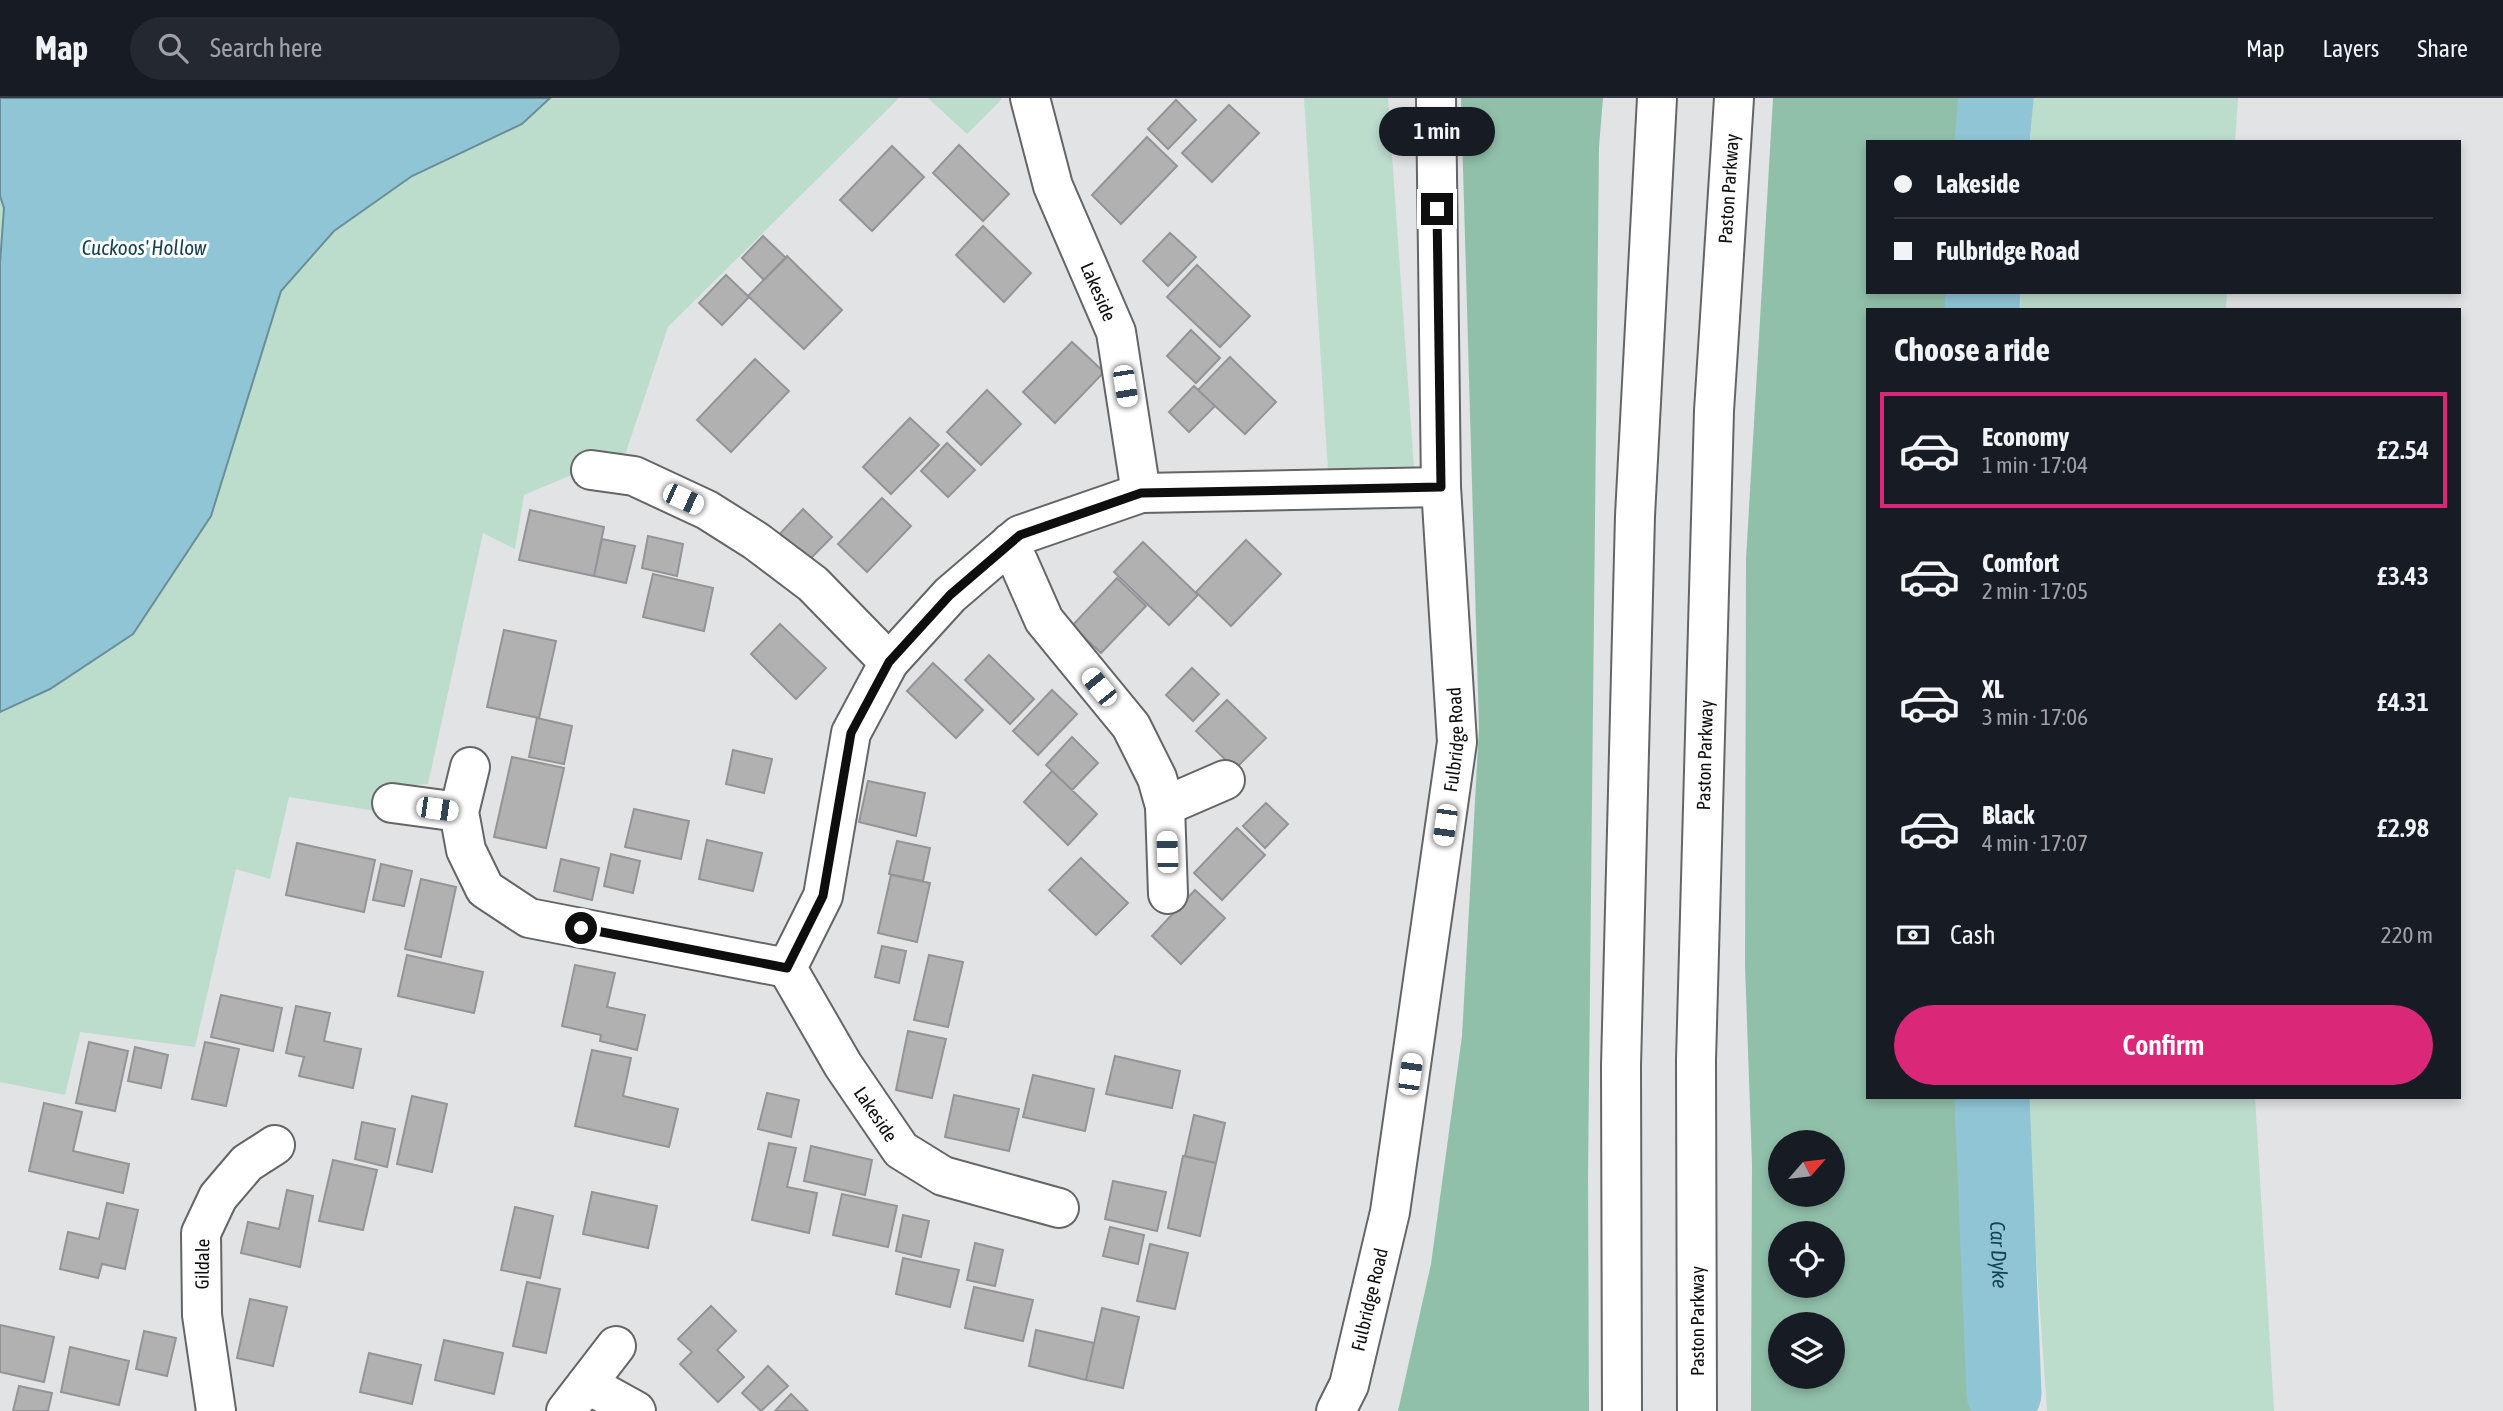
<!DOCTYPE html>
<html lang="en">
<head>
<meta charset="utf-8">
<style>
	:root { --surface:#171b24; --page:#242831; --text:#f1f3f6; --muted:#9ea1a6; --line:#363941; --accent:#db2777 }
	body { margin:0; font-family:"Asap Condensed",sans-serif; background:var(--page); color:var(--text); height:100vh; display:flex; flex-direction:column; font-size:26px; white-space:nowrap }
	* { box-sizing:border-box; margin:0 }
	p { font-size:23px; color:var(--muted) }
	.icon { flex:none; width:38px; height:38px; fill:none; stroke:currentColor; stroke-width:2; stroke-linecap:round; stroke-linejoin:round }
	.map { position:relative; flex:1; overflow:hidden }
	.panel { position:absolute; left:1866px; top:210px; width:595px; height:791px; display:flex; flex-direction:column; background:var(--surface); border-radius:0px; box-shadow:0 4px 10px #0003 }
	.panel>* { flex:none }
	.banner { position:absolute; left:1866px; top:42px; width:595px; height:154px; border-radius:0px; box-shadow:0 4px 10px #0003; display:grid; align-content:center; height:154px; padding:0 28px; background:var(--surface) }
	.needle { width:46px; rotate:62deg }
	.buttons { position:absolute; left:1768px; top:1032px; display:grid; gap:14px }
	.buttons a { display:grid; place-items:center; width:77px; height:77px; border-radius:50%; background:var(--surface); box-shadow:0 4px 10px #0003; font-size:35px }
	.end { position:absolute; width:32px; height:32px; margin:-16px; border:9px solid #0e0e0e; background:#fff; box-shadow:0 0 0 4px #fff }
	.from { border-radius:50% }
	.bubble { position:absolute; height:49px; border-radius:24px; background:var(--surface); box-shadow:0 4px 10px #0003; font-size:23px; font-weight:600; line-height:49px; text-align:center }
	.car { position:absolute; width:21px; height:42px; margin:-21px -10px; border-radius:9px; box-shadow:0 0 5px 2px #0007; background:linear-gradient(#fff 24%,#345 0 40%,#fff 0 76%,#345 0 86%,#fff 0) }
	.banner b { display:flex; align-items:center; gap:24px; height:66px; font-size:26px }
	.banner b+b { border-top:2px solid var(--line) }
	.banner i { width:18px; height:18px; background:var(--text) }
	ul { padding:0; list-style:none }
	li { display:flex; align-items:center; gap:21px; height:116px; margin:0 14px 10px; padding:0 14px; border:4px solid transparent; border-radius:0px }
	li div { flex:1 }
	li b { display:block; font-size:26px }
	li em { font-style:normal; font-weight:600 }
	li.selected { border-color:var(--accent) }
	li>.icon { width:63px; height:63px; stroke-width:1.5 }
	h2 { padding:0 28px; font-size:32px; line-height:84px }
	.pay { display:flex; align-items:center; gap:18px; height:77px; padding:0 28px; font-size:26px }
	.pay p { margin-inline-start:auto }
	.cta { display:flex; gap:14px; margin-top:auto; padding:14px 28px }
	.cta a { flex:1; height:80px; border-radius:42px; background:var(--accent); color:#fff; font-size:28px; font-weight:600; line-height:80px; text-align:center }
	header { display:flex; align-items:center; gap:42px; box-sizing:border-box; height:98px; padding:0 35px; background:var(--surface); border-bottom:2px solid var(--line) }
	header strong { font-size:33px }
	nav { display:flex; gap:38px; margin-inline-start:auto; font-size:24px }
	.search { width:490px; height:63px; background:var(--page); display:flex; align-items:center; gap:18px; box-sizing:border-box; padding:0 24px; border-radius:38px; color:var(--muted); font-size:26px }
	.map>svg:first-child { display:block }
	.green { fill:#bcdccc }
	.forest { fill:#91c0aa; fill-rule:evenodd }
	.water { fill:#90c5d6; stroke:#698e9a; stroke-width:2 }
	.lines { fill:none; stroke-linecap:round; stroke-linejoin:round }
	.stream { stroke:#698e9a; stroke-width:12 }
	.river { stroke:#90c5d6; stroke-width:75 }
	.building { fill:#b2b1b2; stroke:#949395; stroke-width:2 }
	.minor-casing { stroke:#646566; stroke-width:42 }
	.highway-casing { stroke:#646566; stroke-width:42 }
	.minor { stroke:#fff; stroke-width:38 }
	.highway { stroke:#fff; stroke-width:38 }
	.route { stroke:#0e0e0e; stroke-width:9 }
	.labels { text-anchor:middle; stroke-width:6; stroke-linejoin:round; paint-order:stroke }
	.street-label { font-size:19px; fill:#0e0e0e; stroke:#fff }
	.water-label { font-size:21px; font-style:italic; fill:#154450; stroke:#fff }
</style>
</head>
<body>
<header>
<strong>Map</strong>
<div class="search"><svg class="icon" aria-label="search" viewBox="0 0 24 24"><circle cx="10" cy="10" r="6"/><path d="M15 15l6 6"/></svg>Search here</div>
<nav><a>Map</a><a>Layers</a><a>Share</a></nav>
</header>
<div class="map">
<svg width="2503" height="1313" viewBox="0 0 2503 1313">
	<rect width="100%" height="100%" fill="#e2e3e4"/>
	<path class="green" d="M 0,0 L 899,0 L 668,229 L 626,354 L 524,397 L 515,451 L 483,435 L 428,686 L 392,689 L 382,714 L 289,699 L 270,781 L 236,771 L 195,949 L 80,934 L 65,997 L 0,984 Z
		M 928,0 L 1001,0 L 1001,2 L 967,36 Z
		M 1304,0 L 1388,0 L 1414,371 L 1328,373 Z
		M 2033,0 L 2238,0 L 2235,44 L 2030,44 Z
		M 2021,194 L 2227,194 L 2226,212 L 2020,212 Z
		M 2028,999 L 2255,999 L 2274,1313 L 2047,1313 L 2029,1055 Z"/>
	<path class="forest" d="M 1461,0 L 1603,0 L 1599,49 L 1588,1078 L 1589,1313 L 1398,1313 L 1431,1166 L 1462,938 L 1479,631 Z
		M 1773,0 L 1962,0 L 1961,44 L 1867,44 L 1867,194 L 1955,194 L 1955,212 L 1867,212 L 1867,999 L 1976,999 L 1984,1313 L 1751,1313 L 1752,1066 L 1745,868 L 1746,461 ZM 1780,1045 L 1832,1045 L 1832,1097 L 1780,1097 ZM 1780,1136 L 1832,1136 L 1832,1188 L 1780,1188 ZM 1780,1227 L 1832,1227 L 1832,1279 L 1780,1279 Z"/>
	<path class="water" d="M 0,0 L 550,0 L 522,26 L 412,78 L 334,133 L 281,193 L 211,418 L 133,536 L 50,591 L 0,614 L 0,165 L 4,110 L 0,98 Z"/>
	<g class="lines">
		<path class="stream" d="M 2004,1295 L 2004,1313"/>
		<g class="river">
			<path d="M 1992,44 L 1996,0"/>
			<path d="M 1982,212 L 1983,194"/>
			<path id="s1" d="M 1992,999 L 2004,1295"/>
		</g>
	</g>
	<path class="building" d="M 1176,2 L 1196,22 L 1168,51 L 1148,31 Z
		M 1229,7 L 1259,35 L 1212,84 L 1182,55 Z
		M 1147,39 L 1177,68 L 1121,126 L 1092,97 Z
		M 959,47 L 1009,96 L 983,123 L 933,75 Z
		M 892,48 L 924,79 L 872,133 L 840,102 Z
		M 983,128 L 1031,175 L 1004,204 L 956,157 Z
		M 1170,135 L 1196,159 L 1168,188 L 1143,163 Z
		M 763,138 L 786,160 L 764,182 L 742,160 Z
		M 787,158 L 842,212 L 804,251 L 748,198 Z
		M 1197,167 L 1250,218 L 1220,249 L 1167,199 Z
		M 726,177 L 749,199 L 722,227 L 699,205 Z
		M 1191,232 L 1220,260 L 1196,285 L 1167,258 Z
		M 1072,244 L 1104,274 L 1055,325 L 1023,294 Z
		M 1230,259 L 1276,304 L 1245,336 L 1198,292 Z
		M 755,261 L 789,293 L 731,354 L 697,322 Z
		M 1194,288 L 1215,308 L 1189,334 L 1169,314 Z
		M 987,292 L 1021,326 L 981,367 L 947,334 Z
		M 910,320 L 939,347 L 891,396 L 863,369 Z
		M 947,345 L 975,372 L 948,399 L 921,373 Z
		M 882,400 L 911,428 L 867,474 L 838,446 Z
		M 803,411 L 832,439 L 805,466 L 777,439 Z
		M 530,412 L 604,429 L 594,478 L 519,462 Z
		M 648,438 L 683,446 L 677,478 L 642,470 Z
		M 602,441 L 635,448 L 626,485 L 594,478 Z
		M 1246,442 L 1281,476 L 1231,528 L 1196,494 Z
		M 1143,444 L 1198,497 L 1169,527 L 1114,474 Z
		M 653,476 L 713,490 L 704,533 L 643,519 Z
		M 1117,480 L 1146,508 L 1101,555 L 1072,528 Z
		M 780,526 L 826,570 L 796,601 L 751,556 Z
		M 504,532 L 556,543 L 539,620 L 487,609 Z
		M 989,557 L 1034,601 L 1010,626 L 965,582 Z
		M 933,565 L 983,612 L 956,640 L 907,593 Z
		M 1192,570 L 1219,596 L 1193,623 L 1166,597 Z
		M 1052,592 L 1077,616 L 1038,657 L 1013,633 Z
		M 1227,602 L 1266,640 L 1235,671 L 1196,633 Z
		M 537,620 L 572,628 L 564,666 L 529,659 Z
		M 1072,639 L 1098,665 L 1072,692 L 1046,667 Z
		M 733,652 L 772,661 L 764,695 L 726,686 Z
		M 512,659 L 564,670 L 546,750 L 494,739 Z
		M 1052,673 L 1097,716 L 1068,747 L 1024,704 Z
		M 868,683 L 925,695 L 916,738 L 859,724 Z
		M 1266,705 L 1288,726 L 1265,750 L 1243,728 Z
		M 634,711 L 689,723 L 681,761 L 625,749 Z
		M 1237,730 L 1265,757 L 1222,802 L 1194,775 Z
		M 707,742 L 762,755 L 753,793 L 699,781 Z
		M 897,743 L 930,750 L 923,783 L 889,776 Z
		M 297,745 L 375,762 L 364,814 L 286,797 Z
		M 611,756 L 640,763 L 633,795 L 604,788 Z
		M 1081,760 L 1128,805 L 1096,837 L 1049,792 Z
		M 561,761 L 599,770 L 592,802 L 554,793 Z
		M 381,766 L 412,773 L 404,808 L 373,802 Z
		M 891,777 L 930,785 L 917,844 L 878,835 Z
		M 421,781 L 456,789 L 441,859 L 405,851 Z
		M 1195,792 L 1225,820 L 1181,866 L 1152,838 Z
		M 882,848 L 906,853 L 899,885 L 875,879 Z
		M 407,857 L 483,874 L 474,915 L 398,898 Z
		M 929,857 L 963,864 L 948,929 L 914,922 Z
		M 575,867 L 615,875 L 607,909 L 645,917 L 637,952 L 600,943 L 601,937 L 562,928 Z
		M 221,897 L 282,910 L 273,953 L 211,939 Z
		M 296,908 L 330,915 L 324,943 L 361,951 L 353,990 L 299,978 L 304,959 L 286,955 Z
		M 908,933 L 946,941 L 932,1000 L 896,992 Z
		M 89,944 L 128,953 L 115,1013 L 76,1005 Z
		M 205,944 L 239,951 L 226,1008 L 192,1001 Z
		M 135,949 L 168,957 L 161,990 L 128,983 Z
		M 592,952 L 631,960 L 623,998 L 678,1011 L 669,1049 L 575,1028 Z
		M 1115,958 L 1180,973 L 1172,1010 L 1106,996 Z
		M 1033,977 L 1094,991 L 1085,1033 L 1023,1019 Z
		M 767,995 L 799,1002 L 791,1039 L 758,1031 Z
		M 954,997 L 1019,1011 L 1009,1053 L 945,1039 Z
		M 412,998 L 447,1006 L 432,1074 L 397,1066 Z
		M 44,1005 L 82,1014 L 73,1053 L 129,1066 L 123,1095 L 29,1073 Z
		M 1194,1017 L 1225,1025 L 1216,1065 L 1185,1058 Z
		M 362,1024 L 395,1031 L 387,1069 L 355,1061 Z
		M 769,1045 L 796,1050 L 787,1089 L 817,1095 L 809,1135 L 752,1122 Z
		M 811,1048 L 872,1062 L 865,1097 L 804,1083 Z
		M 1183,1058 L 1216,1065 L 1200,1138 L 1168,1130 Z
		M 333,1062 L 377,1072 L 363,1132 L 319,1123 Z
		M 1113,1083 L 1166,1094 L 1157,1133 L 1105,1121 Z
		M 287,1092 L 313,1098 L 300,1169 L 241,1155 L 248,1124 L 279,1131 Z
		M 592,1094 L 657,1108 L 648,1150 L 583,1136 Z
		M 842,1096 L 897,1108 L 888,1149 L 833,1137 Z
		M 107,1105 L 138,1112 L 125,1171 L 102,1166 L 98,1180 L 60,1171 L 68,1134 L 99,1141 Z
		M 515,1109 L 553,1118 L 540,1180 L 501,1172 Z
		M 903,1117 L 929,1123 L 921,1159 L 896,1153 Z
		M 1110,1129 L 1144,1137 L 1138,1166 L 1103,1158 Z
		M 975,1145 L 1003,1152 L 995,1188 L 967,1182 Z
		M 1150,1146 L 1188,1155 L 1175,1211 L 1137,1203 Z
		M 903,1160 L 959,1172 L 950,1209 L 896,1196 Z
		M 527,1184 L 560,1191 L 546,1255 L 513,1248 Z
		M 974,1189 L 1033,1202 L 1023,1243 L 965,1230 Z
		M 250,1201 L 287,1209 L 273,1268 L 237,1260 Z
		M 711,1208 L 736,1233 L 717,1252 L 744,1279 L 718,1304 L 680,1266 L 692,1254 L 678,1241 Z
		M 1102,1210 L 1139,1219 L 1123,1290 L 1086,1282 Z
		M 0,1227 L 54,1239 L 44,1284 L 0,1274 Z
		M 1036,1232 L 1094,1245 L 1086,1282 L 1029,1268 Z
		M 144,1233 L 176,1240 L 167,1278 L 136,1271 Z
		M 444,1242 L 503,1255 L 494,1296 L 435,1282 Z
		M 70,1249 L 129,1263 L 119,1307 L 61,1294 Z
		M 369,1255 L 421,1267 L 412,1306 L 360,1294 Z
		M 768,1268 L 788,1288 L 761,1313 L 742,1295 Z
		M 19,1288 L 52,1295 L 48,1313 L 13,1313 Z
		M 791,1296 L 808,1313 L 775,1313 Z"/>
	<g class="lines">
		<defs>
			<g id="minor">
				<path id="s2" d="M 1030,0 L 1053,88 L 1116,234 L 1141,395"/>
				<path d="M 591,372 L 634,378 L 707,412 L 756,443 L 813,486 L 889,564"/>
				<path d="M 1010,445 L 1044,522 L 1131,628 L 1157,680 L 1165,708 L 1168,796"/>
				<path d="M 470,669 L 459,714 L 466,752 L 485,791 L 529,820 L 787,870"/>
				<path d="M 392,705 L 459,714"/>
				<path d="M 1165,708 L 1225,682"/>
				<path d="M 1059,1110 L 943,1078 L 901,1052 L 843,967 L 787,870 L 823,798 L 851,635 L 889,564 L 950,497 L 1020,437 L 1141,395 L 1441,389"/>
				<path d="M 587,1286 L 636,1313"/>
				<path d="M 216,1313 L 202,1217 L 201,1135 L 218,1099 L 247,1065 L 275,1047"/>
				<path d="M 566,1313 L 616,1248"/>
				<path id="s3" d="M 1336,1313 L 1349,1287 L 1390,1114 L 1457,644 L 1441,389 L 1436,0"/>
			</g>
			<g id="highway">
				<path d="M 1622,1313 L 1621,968 L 1635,418 L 1657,0"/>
				<path id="s4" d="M 1697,1313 L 1696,962 L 1714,313 L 1734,0"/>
			</g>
		</defs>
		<use href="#minor" class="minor-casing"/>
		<use href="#highway" class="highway-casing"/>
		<use href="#minor" class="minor"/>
		<use href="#highway" class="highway"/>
	</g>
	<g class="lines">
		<path class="route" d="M 581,830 L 787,870 L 823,798 L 851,635 L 889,564 L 950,497 L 1020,437 L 1141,395 L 1441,389 L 1437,111"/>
	</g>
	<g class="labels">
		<g class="street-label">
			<text dy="7" stroke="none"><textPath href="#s4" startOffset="1223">Paston Parkway</textPath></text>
			<text dy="7" stroke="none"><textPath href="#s2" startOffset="206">Lakeside</textPath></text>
			<text dy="7" stroke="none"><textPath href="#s3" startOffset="684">Fulbridge Road</textPath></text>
			<text dy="7" stroke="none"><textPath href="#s4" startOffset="656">Paston Parkway</textPath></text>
			<text transform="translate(876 1016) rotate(56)" y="7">Lakeside</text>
			<text transform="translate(202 1166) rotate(-89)" y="7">Gildale</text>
			<text dy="7" stroke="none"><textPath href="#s3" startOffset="117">Fulbridge Road</textPath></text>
			<text transform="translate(1697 1223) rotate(-90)" y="7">Paston Parkway</text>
		</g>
		<g class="water-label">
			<text x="144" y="157">Cuckoos' Hollow</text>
			<text dy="7" stroke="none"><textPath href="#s1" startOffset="158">Car Dyke</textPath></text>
		</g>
	</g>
</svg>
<div class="buttons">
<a><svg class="needle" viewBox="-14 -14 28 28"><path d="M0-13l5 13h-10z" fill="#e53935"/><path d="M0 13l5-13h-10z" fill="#9ea1a6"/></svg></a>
<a><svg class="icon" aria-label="locate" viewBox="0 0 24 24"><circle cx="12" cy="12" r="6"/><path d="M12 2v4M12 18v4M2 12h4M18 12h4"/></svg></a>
<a><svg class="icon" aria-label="layers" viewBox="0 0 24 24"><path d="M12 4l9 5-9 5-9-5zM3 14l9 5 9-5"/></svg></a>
</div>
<i class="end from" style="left:581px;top:830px"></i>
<i class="end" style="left:1437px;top:111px"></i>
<div class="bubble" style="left:1379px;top:9px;width:116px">1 min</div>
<i class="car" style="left:1125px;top:288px;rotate:171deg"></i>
<i class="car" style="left:683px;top:401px;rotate:115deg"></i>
<i class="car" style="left:1099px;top:589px;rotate:321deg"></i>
<i class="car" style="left:437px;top:711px;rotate:98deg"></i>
<i class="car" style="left:1445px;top:727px;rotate:188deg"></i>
<i class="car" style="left:1167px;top:754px;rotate:358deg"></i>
<i class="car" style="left:1410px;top:976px;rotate:8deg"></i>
<div class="banner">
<b><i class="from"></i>Lakeside</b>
<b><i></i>Fulbridge Road</b>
</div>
<section class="panel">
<h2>Choose a ride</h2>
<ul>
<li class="selected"><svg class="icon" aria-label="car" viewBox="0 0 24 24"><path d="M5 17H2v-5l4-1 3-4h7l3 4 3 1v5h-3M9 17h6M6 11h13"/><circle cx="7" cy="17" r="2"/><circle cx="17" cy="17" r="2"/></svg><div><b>Economy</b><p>1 min · 17:04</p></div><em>£2.54</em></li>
<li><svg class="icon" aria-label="car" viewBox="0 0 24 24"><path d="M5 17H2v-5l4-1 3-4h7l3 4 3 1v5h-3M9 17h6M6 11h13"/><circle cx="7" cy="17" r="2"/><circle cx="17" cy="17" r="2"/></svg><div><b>Comfort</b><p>2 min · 17:05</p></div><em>£3.43</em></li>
<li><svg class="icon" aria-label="car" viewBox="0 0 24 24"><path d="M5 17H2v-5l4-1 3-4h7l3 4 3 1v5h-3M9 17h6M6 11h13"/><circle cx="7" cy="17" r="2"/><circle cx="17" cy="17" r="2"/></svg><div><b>XL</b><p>3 min · 17:06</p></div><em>£4.31</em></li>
<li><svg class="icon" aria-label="car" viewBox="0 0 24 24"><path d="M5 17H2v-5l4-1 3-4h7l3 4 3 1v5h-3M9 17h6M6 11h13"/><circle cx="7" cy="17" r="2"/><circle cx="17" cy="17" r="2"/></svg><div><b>Black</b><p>4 min · 17:07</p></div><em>£2.98</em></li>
</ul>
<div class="pay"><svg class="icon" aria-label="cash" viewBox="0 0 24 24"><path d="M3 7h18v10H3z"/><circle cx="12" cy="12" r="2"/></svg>Cash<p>220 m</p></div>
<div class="cta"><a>Confirm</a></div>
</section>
</div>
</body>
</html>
